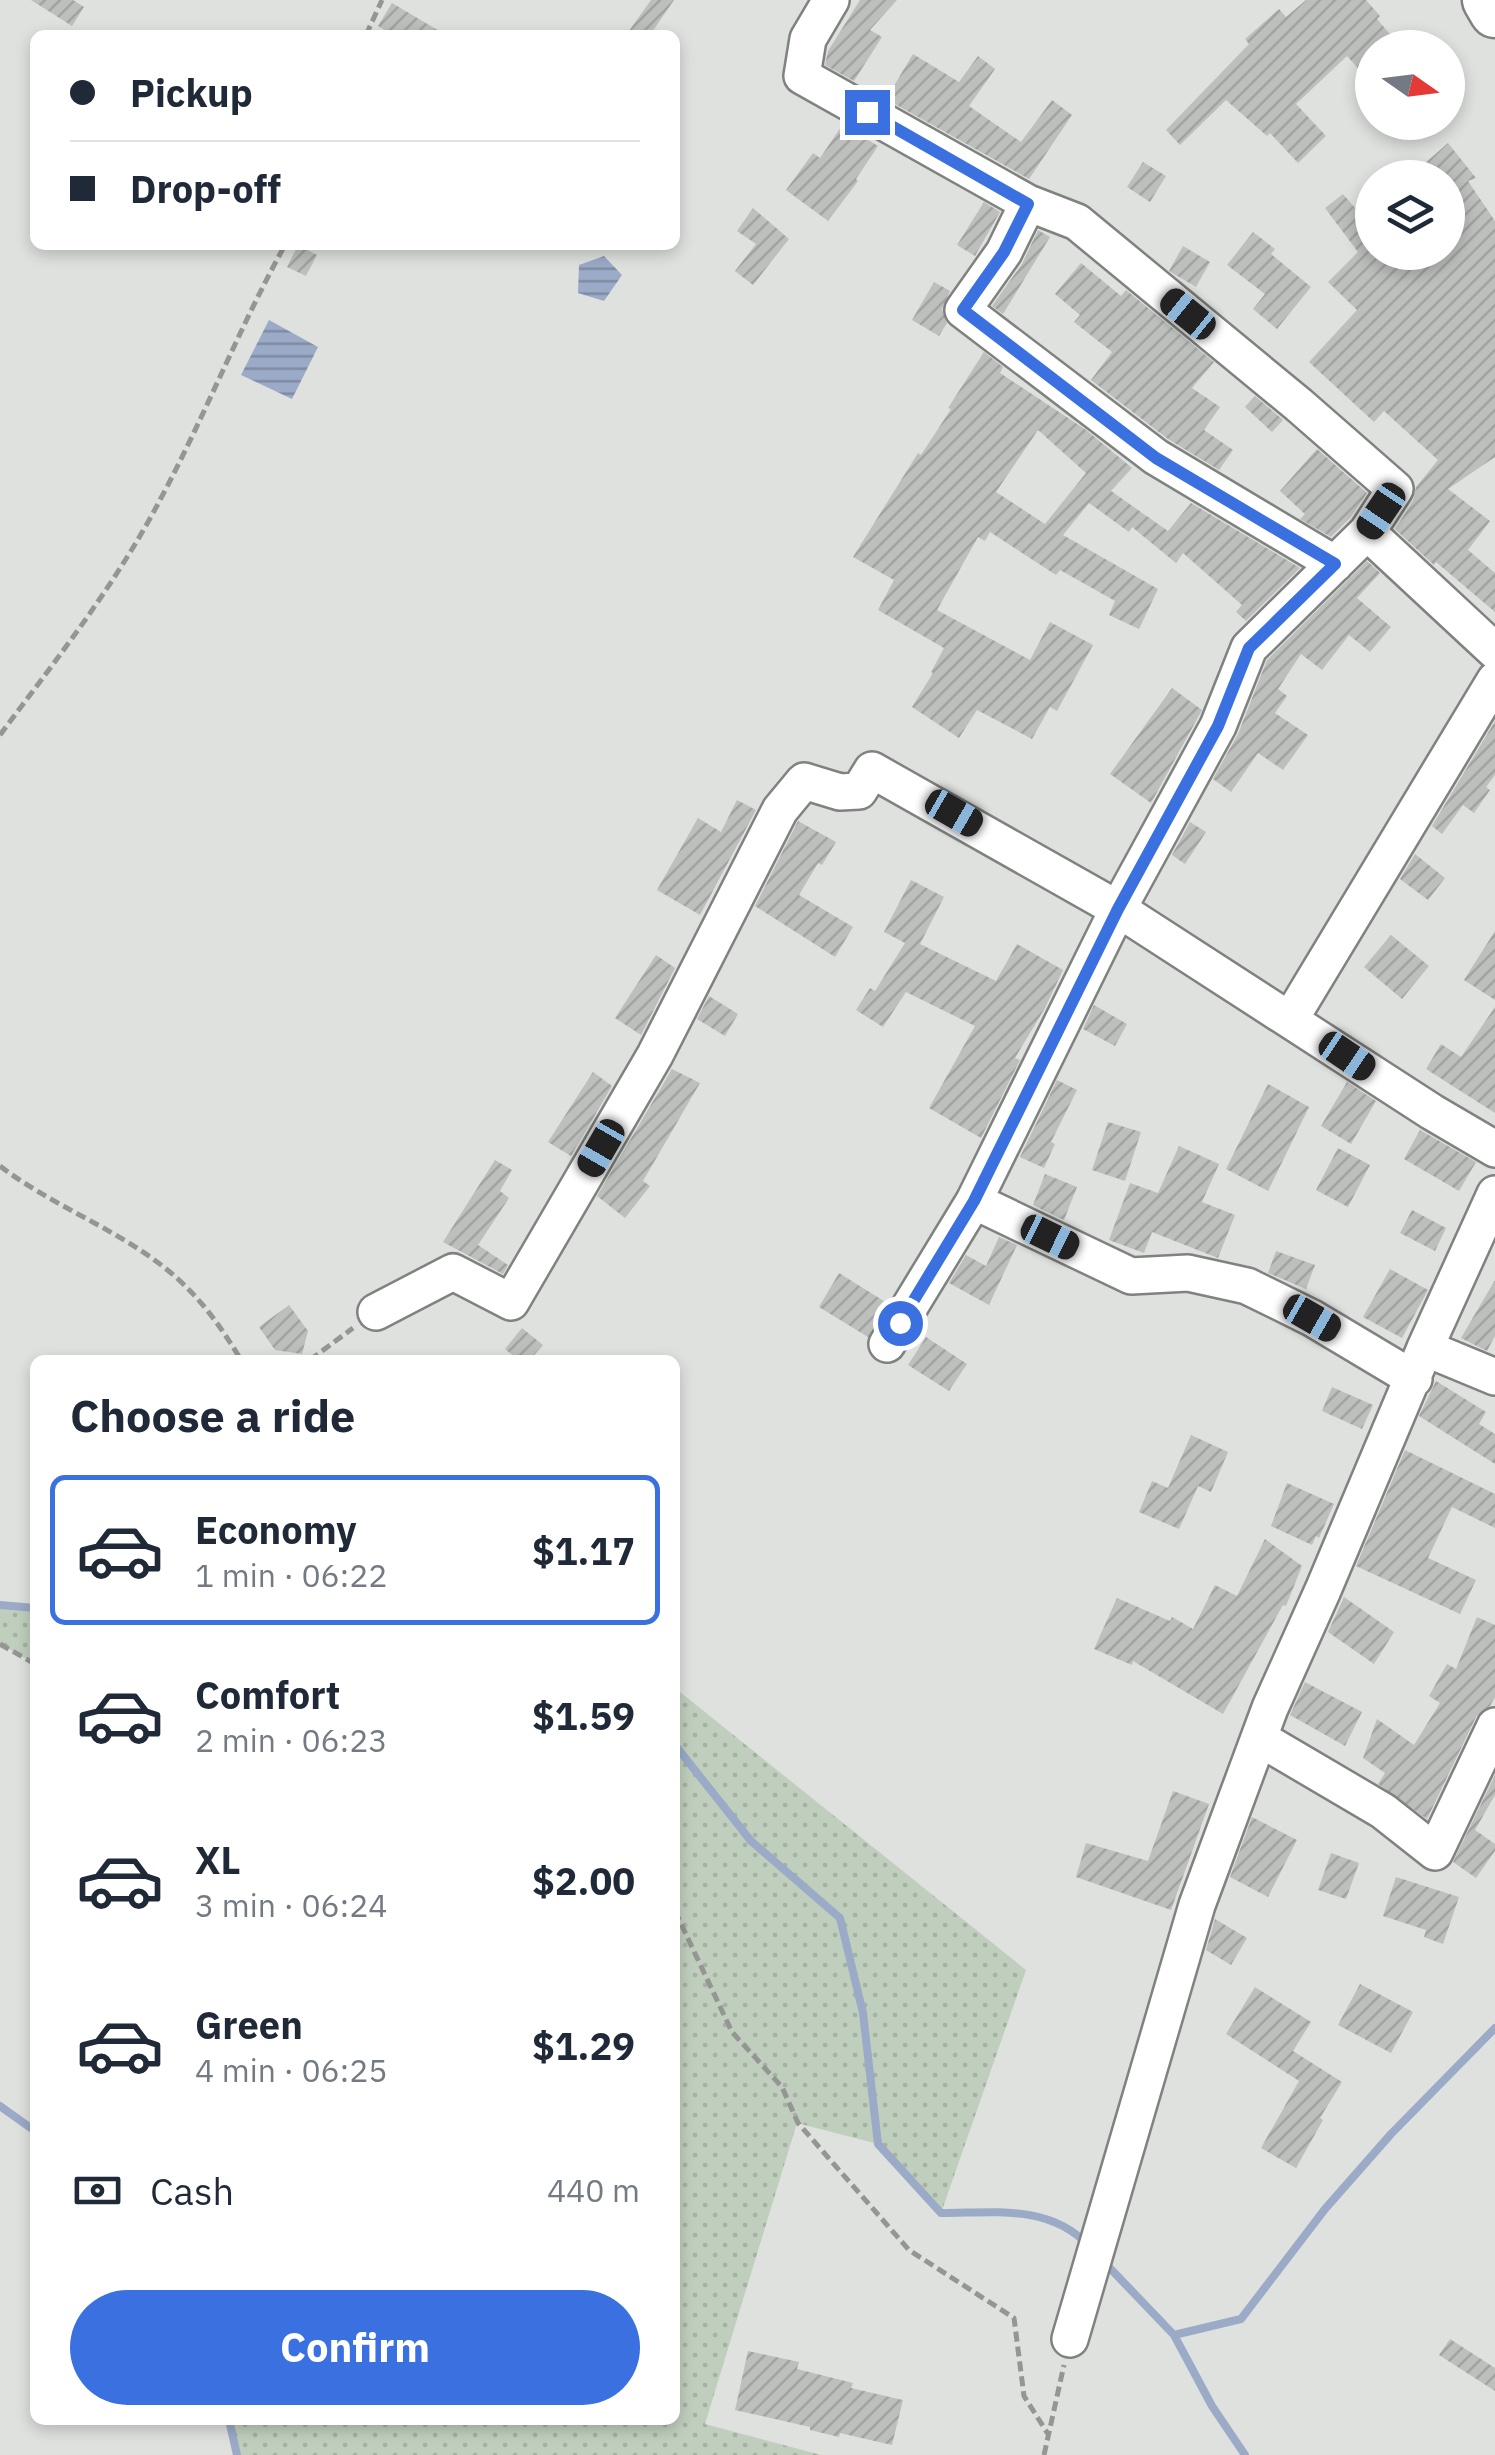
<!DOCTYPE html>
<html lang="en">
<head>
<meta charset="utf-8">
<style>
	:root { --surface:#fff; --page:#f2f2f3; --text:#1f2937; --muted:#747a83; --line:#e0e1e3; --accent:#3a70e0 }
	body { margin:0; font-family:"IBM Plex Sans",sans-serif; background:var(--page); color:var(--text); height:100vh; display:flex; flex-direction:column; font-size:38px; white-space:nowrap }
	* { box-sizing:border-box; margin:0 }
	p { font-size:32px; color:var(--muted) }
	.icon { flex:none; width:55px; height:55px; fill:none; stroke:currentColor; stroke-width:2; stroke-linecap:round; stroke-linejoin:round }
	.map { position:relative; flex:1; overflow:hidden }
	.side { position:absolute; left:30px; top:1355px; width:650px; height:1070px; display:flex; flex-direction:column; background:var(--surface); border-radius:15px; box-shadow:0 5px 15px #0003 }
	.side>* { flex:none }
	.hud { position:absolute; left:30px; top:30px; width:650px; height:220px; border-radius:15px; box-shadow:0 5px 15px #0003; display:grid; align-content:center; height:220px; padding:0 40px; background:var(--surface) }
	.needle { width:65px; rotate:104deg }
	.controls { position:absolute; left:1355px; top:30px; display:grid; gap:20px }
	.controls a { display:grid; place-items:center; width:110px; height:110px; border-radius:50%; background:var(--surface); box-shadow:0 5px 15px #0003; font-size:50px }
	.end { position:absolute; width:45px; height:45px; margin:-22px; border:12px solid #3a70e0; background:#fff; box-shadow:0 0 0 5px #fff }
	.from { border-radius:50% }
	.car { position:absolute; width:30px; height:60px; margin:-30px -15px; border-radius:12px; box-shadow:0 0 8px 2px #0007; background:linear-gradient(#222 24%,#8ab4d8 0 40%,#222 0 76%,#8ab4d8 0 86%,#222 0) }
	.hud b { display:flex; align-items:center; gap:35px; height:95px; font-size:38px }
	.hud b+b { border-top:2px solid var(--line) }
	.hud i { width:25px; height:25px; background:var(--text) }
	ul { padding:0; list-style:none }
	li { display:flex; align-items:center; gap:30px; height:150px; margin:0 20px 15px; padding:0 20px; border:5px solid transparent; border-radius:15px }
	li div { flex:1 }
	li b { display:block; font-size:38px }
	li em { font-style:normal; font-weight:700 }
	li.selected { border-color:var(--accent) }
	li>.icon { width:90px; height:90px; stroke-width:1.5 }
	h2 { padding:0 40px; font-size:45px; line-height:120px }
	.pay { display:flex; align-items:center; gap:25px; height:110px; padding:0 40px; font-size:38px }
	.pay p { margin-inline-start:auto }
	.primary-button { display:flex; gap:20px; margin-top:auto; padding:20px 40px }
	.primary-button a { flex:1; height:115px; border-radius:60px; background:var(--accent); color:#fff; font-size:40px; font-weight:700; line-height:115px; text-align:center }
	.map>svg:first-child { display:block }
	.grass { fill:url(#grass-dots) }
	.water { fill:url(#water-rules) }
	.lines { fill:none; stroke-linecap:round; stroke-linejoin:round }
	.stream { stroke:#9aaac7; stroke-width:8 }
	.building { fill:url(#building-hatch); fill-rule:evenodd }
	.minor-casing { stroke:#7f827e; stroke-width:40 }
	.highway-casing { stroke:#7f827e; stroke-width:55 }
	.path { stroke:#949693; stroke-width:5; stroke-dasharray:10 5; stroke-linecap:butt }
	.minor { stroke:#fff; stroke-width:35 }
	.highway { stroke:#fff; stroke-width:50 }
	.route { stroke:#3a70e0; stroke-width:12 }
</style>
</head>
<body>
<div class="map">
<svg width="1495" height="2455" viewBox="0 0 1495 2455">
	<defs>
		<pattern id="grass-dots" width="8" height="8" patternUnits="userSpaceOnUse" patternTransform="scale(2.5)"><rect width="8" height="8" fill="#c0cfbd"/><path d="M2 2h.1M6 6h.1" fill="none" stroke="#a5b2a3" stroke-width="1.8" stroke-linecap="round"/></pattern>
		<pattern id="water-rules" width="6" height="5" patternUnits="userSpaceOnUse" patternTransform="scale(2.5)"><rect width="6" height="5" fill="#9aaac7"/><path d="M0 2.5h6" fill="none" stroke="#7e8ba2"/></pattern>
		<pattern id="building-hatch" width="6" height="6" patternUnits="userSpaceOnUse" patternTransform="scale(2.5)"><rect width="6" height="6" fill="#bcbfbc"/><path d="M-1 1l2-2M0 6l6-6M5 7l2-2" fill="none" stroke="#a2a4a2"/></pattern>
	</defs>
	<rect width="100%" height="100%" fill="#dee1dd"/>
	<path class="grass" d="M 0,1605 L 35,1608 L 35,1664 L 0,1644 Z
		M 675,1688 L 1026,1970 L 941,2213 L 878,2144 L 797,2123 L 705,2424 L 821,2455 L 237,2455 L 229,2420 L 675,2420 Z"/>
	<path class="water" d="M 604,256 L 622,275 L 604,301 L 578,293 L 579,265 Z
		M 269,320 L 318,347 L 292,399 L 241,375 Z"/>
	<g class="lines">
		<path class="stream" d="M 0,1605 L 35,1608
			M 675,1745 L 751,1841 L 840,1918 L 863,2013 L 878,2144 L 941,2213 C 994,2213 1049,2204 1088,2245
			M 0,2106 L 35,2131
			M 1105,2263 L 1174,2335 L 1241,2319 L 1325,2209 L 1391,2134 L 1495,2028
			M 1174,2335 L 1212,2406 L 1245,2455
			M 229,2420 L 237,2455"/>
	</g>
	<path class="building" d="M 31,0 L 73,0 L 84,7 L 72,26 Z
		M 651,0 L 674,0 L 650,35 L 626,35 Z
		M 860,0 L 897,0 L 870,30 L 882,37 L 854,81 L 825,65 L 828,51 Z
		M 1306,0 L 1366,0 L 1380,16 L 1377,19 L 1402,48 L 1372,48 L 1372,84 L 1347,56 L 1296,104 L 1326,136 L 1298,163 L 1270,133 L 1267,136 L 1226,100 L 1180,145 L 1166,130 L 1249,44 L 1245,39 L 1279,9 L 1286,17 Z
		M 392,3 L 446,35 L 393,35 L 378,26 Z
		M 913,54 L 959,82 L 978,56 L 995,69 L 969,106 L 1021,142 L 1052,100 L 1072,115 L 1029,179 L 886,99 Z
		M 843,124 L 878,146 L 856,179 L 858,181 L 828,221 L 786,190 L 813,153 L 820,158 Z
		M 1448,143 L 1476,178 L 1468,181 L 1495,221 L 1495,457 L 1448,489 L 1490,521 L 1468,550 L 1495,573 L 1495,612 L 1436,562 L 1434,565 L 1395,529 L 1413,501 L 1416,487 L 1438,460 L 1384,411 L 1374,422 L 1309,362 L 1357,310 L 1328,282 L 1358,252 L 1325,208 L 1343,194 L 1362,216 L 1372,207 L 1372,252 L 1448,252 L 1448,178 L 1408,178 Z
		M 1143,162 L 1166,176 L 1150,202 L 1127,187 Z
		M 984,202 L 1000,212 L 975,256 L 957,245 Z
		M 753,208 L 789,239 L 753,285 L 735,271 L 756,244 L 737,231 Z
		M 1038,230 L 1050,237 L 1003,314 L 992,306 L 1022,264 Z
		M 1253,232 L 1275,249 L 1271,254 L 1311,287 L 1277,329 L 1253,309 L 1265,294 L 1227,265 Z
		M 298,245 L 317,255 L 306,276 L 287,267 Z
		M 1183,246 L 1210,262 L 1196,287 L 1169,271 Z
		M 1081,263 L 1121,296 L 1126,290 L 1214,362 L 1192,388 L 1220,407 L 1204,430 L 1233,450 L 1219,470 L 1168,439 L 1091,380 L 1112,352 L 1074,322 L 1080,315 L 1055,294 Z
		M 934,282 L 950,291 L 942,309 L 947,323 L 939,336 L 912,320 Z
		M 984,352 L 1003,367 L 1000,373 L 1086,430 L 1132,468 L 1111,491 L 1168,531 L 1191,503 L 1300,568 L 1246,621 L 1236,612 L 1242,605 L 1183,553 L 1176,563 L 1132,527 L 1129,532 L 1089,503 L 1063,535 L 1158,589 L 1139,629 L 1109,615 L 1115,601 L 1060,570 L 1056,575 L 990,532 L 985,541 L 978,537 L 937,610 L 1030,660 L 1050,622 L 1093,645 L 1057,711 L 1050,707 L 1032,739 L 977,710 L 959,738 L 912,707 L 933,673 L 931,672 L 944,648 L 878,610 L 894,580 L 853,557 L 918,453 L 921,455 L 951,409 L 948,408 ZM 1038,430 L 1086,473 L 1045,524 L 996,492 Z
		M 1255,396 L 1283,420 L 1272,432 L 1245,407 Z
		M 1317,449 L 1367,493 L 1350,518 L 1331,537 L 1300,519 L 1305,514 L 1280,491 Z
		M 1367,561 L 1380,573 L 1357,598 L 1391,627 L 1370,652 L 1349,635 L 1322,670 L 1301,654 L 1278,689 L 1287,696 L 1275,713 L 1308,735 L 1283,770 L 1258,753 L 1231,792 L 1213,779 L 1238,734 L 1267,660 Z
		M 1172,688 L 1202,710 L 1151,803 L 1110,774 Z
		M 1495,721 L 1495,775 L 1486,787 L 1490,790 L 1474,813 L 1463,805 L 1442,834 L 1432,826 Z
		M 737,800 L 756,810 L 700,915 L 657,890 L 698,818 L 721,832 Z
		M 798,821 L 836,842 L 822,865 L 818,863 L 799,895 L 853,927 L 835,957 L 755,906 Z
		M 1190,822 L 1206,832 L 1185,864 L 1172,855 Z
		M 1415,854 L 1445,878 L 1428,900 L 1400,879 Z
		M 911,880 L 944,897 L 920,944 L 996,981 L 1017,944 L 1063,970 L 1045,1008 L 1015,1058 L 1020,1060 L 981,1138 L 929,1108 L 975,1026 L 906,992 L 883,1027 L 856,1010 L 870,988 L 875,991 L 905,943 L 884,932 Z
		M 1495,931 L 1495,1000 L 1464,980 Z
		M 1391,935 L 1429,966 L 1402,999 L 1364,967 Z
		M 656,955 L 675,968 L 641,1035 L 615,1018 Z
		M 709,996 L 738,1014 L 725,1036 L 697,1019 Z
		M 1094,1005 L 1127,1024 L 1115,1046 L 1083,1029 Z
		M 1495,1007 L 1495,1113 L 1426,1069 L 1441,1044 L 1461,1057 Z
		M 672,1069 L 700,1083 L 643,1181 L 650,1186 L 625,1218 L 597,1196 Z
		M 593,1072 L 612,1086 L 571,1156 L 548,1142 Z
		M 1057,1080 L 1077,1090 L 1051,1142 L 1055,1144 L 1044,1168 L 1020,1157 Z
		M 1347,1082 L 1376,1101 L 1351,1144 L 1321,1126 Z
		M 1268,1084 L 1309,1107 L 1268,1191 L 1226,1169 Z
		M 1108,1122 L 1141,1132 L 1125,1181 L 1092,1170 Z
		M 1420,1130 L 1476,1162 L 1459,1191 L 1404,1159 Z
		M 1179,1146 L 1219,1164 L 1202,1202 L 1235,1215 L 1218,1258 L 1152,1232 L 1144,1253 L 1109,1240 L 1130,1183 L 1158,1193 Z
		M 1338,1148 L 1370,1165 L 1348,1207 L 1316,1190 Z
		M 495,1160 L 512,1170 L 500,1191 L 509,1198 L 478,1245 L 508,1265 L 503,1274 L 443,1242 Z
		M 1045,1174 L 1077,1187 L 1064,1220 L 1033,1205 Z
		M 1412,1210 L 1446,1228 L 1435,1251 L 1400,1233 Z
		M 999,1237 L 1017,1245 L 989,1305 L 949,1283 L 966,1255 L 986,1266 Z
		M 1276,1251 L 1315,1265 L 1306,1289 L 1268,1273 Z
		M 1390,1269 L 1428,1290 L 1402,1338 L 1363,1317 Z
		M 839,1273 L 887,1303 L 868,1337 L 819,1307 Z
		M 1495,1280 L 1495,1336 L 1487,1351 L 1461,1338 Z
		M 289,1305 L 308,1331 L 302,1354 L 275,1350 L 259,1327 Z
		M 522,1328 L 543,1345 L 530,1360 L 518,1360 L 505,1349 Z
		M 926,1337 L 967,1364 L 949,1391 L 908,1365 Z
		M 1436,1381 L 1486,1412 L 1479,1424 L 1495,1434 L 1495,1464 L 1419,1416 Z
		M 1332,1387 L 1373,1405 L 1362,1429 L 1322,1411 Z
		M 1191,1435 L 1228,1452 L 1211,1492 L 1198,1486 L 1179,1529 L 1139,1512 L 1152,1481 L 1168,1488 Z
		M 1405,1450 L 1495,1494 L 1495,1528 L 1452,1507 L 1428,1558 L 1476,1580 L 1460,1614 L 1356,1566 Z
		M 1287,1483 L 1334,1504 L 1319,1538 L 1316,1536 L 1312,1545 L 1271,1526 Z
		M 1265,1539 L 1302,1566 L 1286,1606 L 1283,1605 L 1223,1714 L 1133,1661 L 1132,1665 L 1094,1649 L 1117,1598 L 1170,1621 L 1172,1617 L 1193,1629 L 1215,1585 L 1237,1596 Z
		M 1344,1597 L 1394,1632 L 1374,1664 L 1328,1632 Z
		M 1477,1617 L 1495,1625 L 1495,1697 L 1490,1706 L 1476,1717 L 1427,1819 L 1378,1784 L 1385,1773 L 1363,1758 L 1377,1719 L 1414,1745 L 1440,1703 L 1429,1696 L 1447,1664 L 1456,1669 Z
		M 1305,1682 L 1362,1712 L 1345,1746 L 1290,1715 Z
		M 1495,1775 L 1495,1795 L 1475,1830 L 1495,1844 L 1495,1851 L 1476,1878 L 1453,1862 Z
		M 1173,1791 L 1209,1804 L 1171,1910 L 1076,1877 L 1086,1843 L 1148,1861 Z
		M 1252,1817 L 1297,1840 L 1268,1897 L 1230,1877 Z
		M 1331,1853 L 1359,1863 L 1346,1899 L 1318,1890 Z
		M 1396,1877 L 1459,1897 L 1443,1944 L 1424,1937 L 1426,1930 L 1383,1916 Z
		M 1215,1919 L 1247,1938 L 1231,1965 L 1206,1950 Z
		M 1360,1984 L 1413,2012 L 1391,2053 L 1338,2025 Z
		M 1255,1987 L 1311,2022 L 1293,2051 L 1342,2082 L 1320,2118 L 1323,2120 L 1296,2168 L 1261,2148 L 1299,2081 L 1226,2034 Z
		M 1450,2339 L 1495,2368 L 1495,2391 L 1439,2355 Z
		M 748,2351 L 799,2362 L 797,2369 L 853,2383 L 851,2388 L 903,2400 L 892,2445 L 840,2433 L 839,2437 L 810,2430 L 810,2427 L 735,2410 Z"/>
	<g class="lines">
		<defs>
			<path id="minor" d="M 831,0 L 808,39 L 802,76 L 1028,203 L 1004,252 L 963,310 L 1156,457 L 1335,564
				M 1367,532 L 1495,651
				M 1291,1018 L 1495,680
				M 974,1201 L 1131,1276 L 1188,1273 L 1247,1286 L 1312,1318 L 1414,1379
				M 376,1312 L 453,1272 L 511,1302 L 655,1055 L 780,810 L 804,781 L 840,792 L 859,791 L 872,770 L 1118,909 L 1432,1112 L 1495,1149
				M 887,1344 L 974,1201 L 1118,909 L 1218,726 L 1249,648 L 1367,532 L 1395,489 L 1299,405 L 1077,222 L 1028,203
				M 1425,1348 L 1495,1377
				M 1259,1738 L 1383,1811 L 1435,1852 L 1495,1726
				M 1070,2339 L 1197,1905 L 1270,1708 L 1323,1590 L 1425,1348 L 1495,1194"/>
			<path id="highway" d="M 1488,0 L 1495,12"/>
		</defs>
		<use href="#minor" class="minor-casing"/>
		<use href="#highway" class="highway-casing"/>
		<path class="path" d="M 366,35 L 382,0
			M 0,735 C 56,660 116,584 160,500 C 205,416 239,328 285,245
			M 0,1166 C 56,1209 127,1232 179,1280 C 205,1304 223,1330 241,1360
			M 310,1360 L 353,1328
			M 0,1644 L 35,1664
			M 675,1911 L 732,2032 L 782,2087 L 798,2123 L 909,2250 L 1014,2318 L 1024,2396 L 1048,2434
			M 1044,2455 L 1064,2365"/>
		<use href="#minor" class="minor"/>
		<use href="#highway" class="highway"/>
	</g>
	<g class="lines">
		<path class="route" d="M 867,112 L 1028,204 L 1004,252 L 963,310 L 1156,458 L 1335,564 L 1249,648 L 1218,726 L 1118,909 L 974,1201 L 900,1323"/>
	</g>
</svg>
<div class="controls">
<a><svg class="needle" viewBox="-14 -14 28 28"><path d="M0-13l5 13h-10z" fill="#e53935"/><path d="M0 13l5-13h-10z" fill="#747a83"/></svg></a>
<a><svg class="icon" aria-label="layers" viewBox="0 0 24 24"><path d="M12 4l9 5-9 5-9-5zM3 14l9 5 9-5"/></svg></a>
</div>
<i class="end from" style="left:900px;top:1323px"></i>
<i class="end" style="left:867px;top:112px"></i>
<i class="car" style="left:1188px;top:314px;rotate:309deg"></i>
<i class="car" style="left:1381px;top:511px;rotate:214deg"></i>
<i class="car" style="left:954px;top:813px;rotate:120deg"></i>
<i class="car" style="left:1347px;top:1056px;rotate:124deg"></i>
<i class="car" style="left:601px;top:1148px;rotate:210deg"></i>
<i class="car" style="left:1050px;top:1237px;rotate:116deg"></i>
<i class="car" style="left:1312px;top:1318px;rotate:120deg"></i>
<div class="hud">
<b><i class="from"></i>Pickup</b>
<b><i></i>Drop-off</b>
</div>
<section class="side">
<h2>Choose a ride</h2>
<ul>
<li class="selected"><svg class="icon" aria-label="car" viewBox="0 0 24 24"><path d="M5 17H2v-5l4-1 3-4h7l3 4 3 1v5h-3M9 17h6M6 11h13"/><circle cx="7" cy="17" r="2"/><circle cx="17" cy="17" r="2"/></svg><div><b>Economy</b><p>1 min · 06:22</p></div><em>$1.17</em></li>
<li><svg class="icon" aria-label="car" viewBox="0 0 24 24"><path d="M5 17H2v-5l4-1 3-4h7l3 4 3 1v5h-3M9 17h6M6 11h13"/><circle cx="7" cy="17" r="2"/><circle cx="17" cy="17" r="2"/></svg><div><b>Comfort</b><p>2 min · 06:23</p></div><em>$1.59</em></li>
<li><svg class="icon" aria-label="car" viewBox="0 0 24 24"><path d="M5 17H2v-5l4-1 3-4h7l3 4 3 1v5h-3M9 17h6M6 11h13"/><circle cx="7" cy="17" r="2"/><circle cx="17" cy="17" r="2"/></svg><div><b>XL</b><p>3 min · 06:24</p></div><em>$2.00</em></li>
<li><svg class="icon" aria-label="car" viewBox="0 0 24 24"><path d="M5 17H2v-5l4-1 3-4h7l3 4 3 1v5h-3M9 17h6M6 11h13"/><circle cx="7" cy="17" r="2"/><circle cx="17" cy="17" r="2"/></svg><div><b>Green</b><p>4 min · 06:25</p></div><em>$1.29</em></li>
</ul>
<div class="pay"><svg class="icon" aria-label="cash" viewBox="0 0 24 24"><path d="M3 7h18v10H3z"/><circle cx="12" cy="12" r="2"/></svg>Cash<p>440 m</p></div>
<div class="primary-button"><a>Confirm</a></div>
</section>
</div>
</body>
</html>
